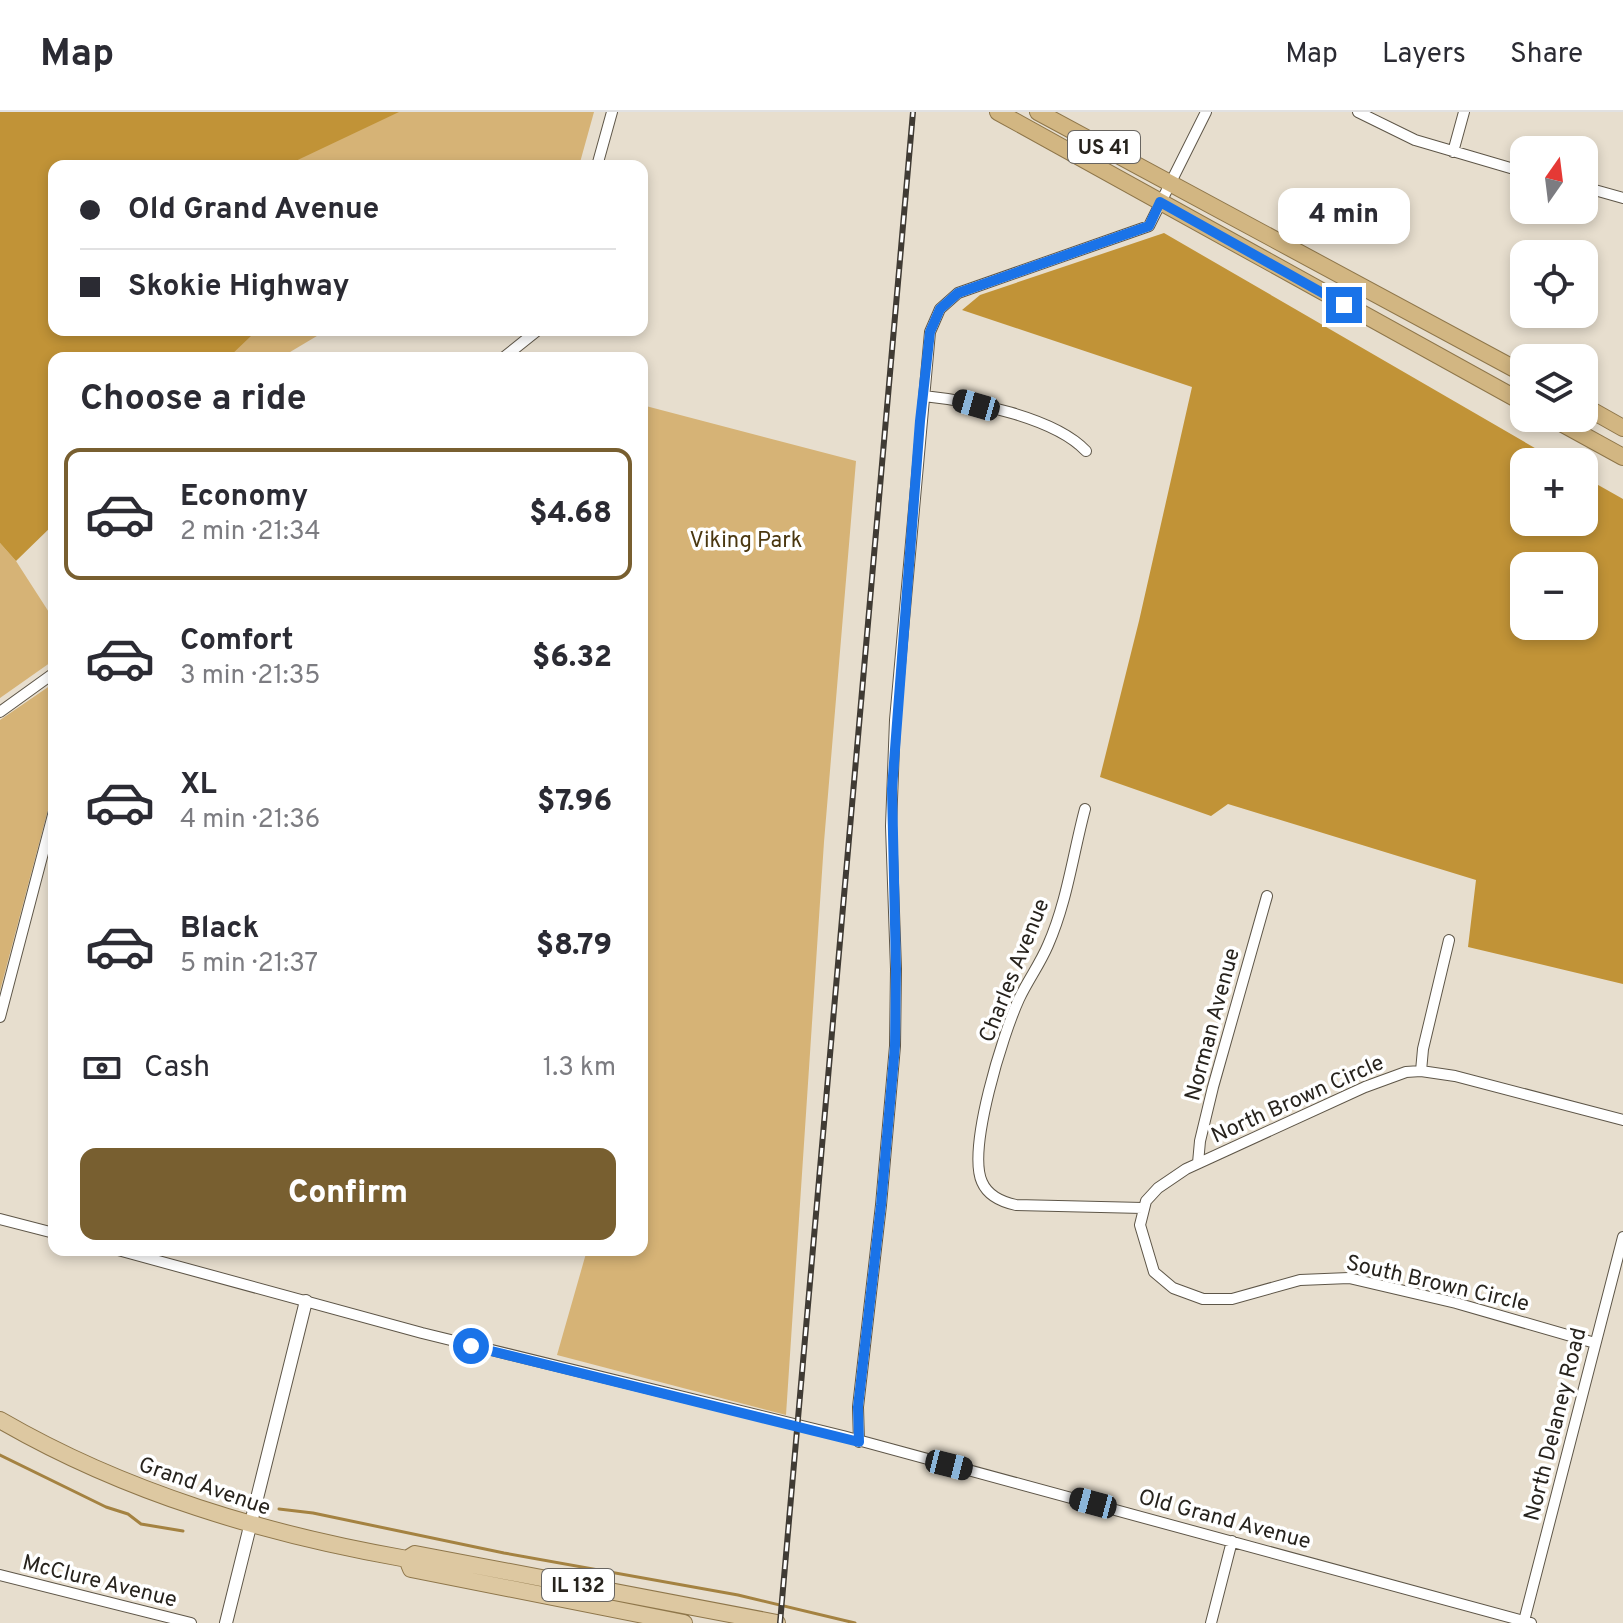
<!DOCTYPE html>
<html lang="en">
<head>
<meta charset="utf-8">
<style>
	:root { --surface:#fff; --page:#f2f2f3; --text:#2b2b33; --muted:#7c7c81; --line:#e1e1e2; --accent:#785f30 }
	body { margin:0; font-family:Overpass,sans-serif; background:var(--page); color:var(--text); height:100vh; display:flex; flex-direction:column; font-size:30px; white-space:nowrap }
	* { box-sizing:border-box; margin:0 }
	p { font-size:26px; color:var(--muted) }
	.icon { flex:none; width:44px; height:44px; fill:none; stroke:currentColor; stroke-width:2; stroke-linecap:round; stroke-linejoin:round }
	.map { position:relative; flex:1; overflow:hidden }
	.panel { position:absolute; left:48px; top:240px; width:600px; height:904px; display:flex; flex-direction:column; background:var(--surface); border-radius:16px; box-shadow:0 4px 12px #0003 }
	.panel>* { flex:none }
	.banner { position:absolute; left:48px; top:48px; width:600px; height:176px; border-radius:16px; box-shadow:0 4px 12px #0003; display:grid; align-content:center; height:176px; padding:0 32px; background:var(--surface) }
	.needle { width:52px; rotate:14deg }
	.controls { position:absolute; left:1510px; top:24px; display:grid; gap:16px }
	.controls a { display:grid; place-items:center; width:88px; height:88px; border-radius:16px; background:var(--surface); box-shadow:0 4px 12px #0003; font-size:40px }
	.end { position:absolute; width:36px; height:36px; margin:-18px; border:10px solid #1a73e8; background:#fff; box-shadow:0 0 0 4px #fff }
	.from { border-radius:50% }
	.bubble { position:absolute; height:56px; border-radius:16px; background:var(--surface); box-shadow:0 4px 12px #0003; font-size:26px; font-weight:800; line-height:56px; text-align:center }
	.car { position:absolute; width:24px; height:48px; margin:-24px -12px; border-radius:10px; box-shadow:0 0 6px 2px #0007; background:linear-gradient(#222 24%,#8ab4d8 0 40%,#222 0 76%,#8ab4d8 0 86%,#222 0) }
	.banner b { display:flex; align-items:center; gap:28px; height:76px; font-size:30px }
	.banner b+b { border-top:2px solid var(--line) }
	.banner i { width:20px; height:20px; background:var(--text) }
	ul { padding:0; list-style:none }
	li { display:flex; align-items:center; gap:24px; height:132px; margin:0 16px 12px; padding:0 16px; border:4px solid transparent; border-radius:16px }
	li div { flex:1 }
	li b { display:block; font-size:30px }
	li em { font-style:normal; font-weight:800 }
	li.current { border-color:var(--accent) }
	li>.icon { width:72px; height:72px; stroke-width:1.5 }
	h2 { padding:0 32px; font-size:36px; line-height:96px }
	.pay { display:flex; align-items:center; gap:20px; height:88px; padding:0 32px; font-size:30px }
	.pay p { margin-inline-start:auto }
	.primary-button { display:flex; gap:16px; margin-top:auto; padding:16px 32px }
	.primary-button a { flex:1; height:92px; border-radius:16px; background:var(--accent); color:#fff; font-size:32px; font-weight:800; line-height:92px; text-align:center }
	header { display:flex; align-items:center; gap:48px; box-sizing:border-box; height:112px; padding:0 40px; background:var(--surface); border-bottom:2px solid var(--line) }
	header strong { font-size:38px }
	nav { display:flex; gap:44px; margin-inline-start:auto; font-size:28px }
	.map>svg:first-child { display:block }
	.green { fill:#d6b376 }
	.forest { fill:#c19337; fill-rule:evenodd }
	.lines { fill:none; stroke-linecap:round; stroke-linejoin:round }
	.stream { stroke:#a48241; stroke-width:3 }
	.minor-casing { stroke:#5e5648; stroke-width:12 }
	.tertiary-casing { stroke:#5e5648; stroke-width:14 }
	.primary-casing { stroke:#8e764a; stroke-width:18 }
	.trunk-casing { stroke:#8e764a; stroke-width:18 }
	.minor { stroke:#fff; stroke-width:10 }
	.tertiary { stroke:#fff; stroke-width:12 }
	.primary { stroke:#ddc8a1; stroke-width:16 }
	.trunk { stroke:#d2b682; stroke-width:16 }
	.rail-casing { stroke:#403b34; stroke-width:6 }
	.rail { stroke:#fff; stroke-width:3; stroke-dasharray:9; stroke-linecap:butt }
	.route { stroke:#1a73e8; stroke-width:10 }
	.labels { text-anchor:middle; stroke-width:7; stroke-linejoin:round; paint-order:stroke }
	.shield { fill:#fff; stroke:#686561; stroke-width:2 }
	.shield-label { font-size:20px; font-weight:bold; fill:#27231d }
	.park-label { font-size:22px; fill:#4a3710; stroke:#fff }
	.street-label { font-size:22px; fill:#27231d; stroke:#fff }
</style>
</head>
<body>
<header>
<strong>Map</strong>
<nav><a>Map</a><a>Layers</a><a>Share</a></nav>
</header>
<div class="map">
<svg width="1623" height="1511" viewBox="0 0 1623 1511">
	<rect width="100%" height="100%" fill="#e7dece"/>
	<path class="green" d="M 0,0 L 594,0 L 579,54 L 54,54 L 54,218 L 327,218 L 280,246 L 54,246 Z
		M 642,293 L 856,349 L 824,730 L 786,1303 L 557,1243 L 587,1138 L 642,1138 Z
		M 0,431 L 16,449 L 54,508 L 54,548 L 0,586 Z
		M 54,571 L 54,675 L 0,879 L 0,608 Z"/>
	<path class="forest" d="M 0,0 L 399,0 L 285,54 L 54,54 L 54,218 L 251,218 L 252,223 L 228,246 L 54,246 L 54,412 L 16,449 L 0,431 Z
		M 1164,121 L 1559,350 L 1524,350 L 1524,410 L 1584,410 L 1584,365 L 1623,387 L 1623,872 L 1468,835 L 1476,768 L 1228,692 L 1211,704 L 1100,665 L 1139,509 L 1192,275 L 962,198 L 980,183 ZM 1524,454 L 1584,454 L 1584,514 L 1524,514 Z"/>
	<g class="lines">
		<path class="stream" d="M 0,1343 L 106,1395 L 128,1402 L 141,1412 L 183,1419
			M 279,1397 L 313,1401 L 504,1441 L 738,1483 L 855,1511"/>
		<defs>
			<path id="minor" d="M 1358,0 L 1415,28 L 1524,60
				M 1453,40 L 1464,0
				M 597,54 L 612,0
				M 1584,75 L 1623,86
				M 503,246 L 538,218
				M 924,284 C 971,289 1054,305 1086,339
				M 0,600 L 54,561
				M 1085,697 C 1073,742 1067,790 1048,833 C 1040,852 1028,868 1019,887 C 1003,922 967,1037 982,1070 C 988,1084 1002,1090 1016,1093 L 1143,1096
				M 0,905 L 54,699
				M 1421,959 L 1423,937 L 1449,828
				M 1198,1051 L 1200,1029 L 1213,975 L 1267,784
				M 0,1107 L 54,1121
				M 118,1138 L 422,1221 L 843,1324 L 1531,1511
				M 1595,1231 L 1456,1191 L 1349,1166 L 1300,1168 L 1232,1187 L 1203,1187 L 1173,1176 L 1154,1160 L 1140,1113 L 1146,1089 L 1158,1076 L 1186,1057 L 1365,975 L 1406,960 L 1421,959 L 1455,964 L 1623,1008
				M 859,1330 L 858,1295 L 881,1093 L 895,934 L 896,857 L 891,714 L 895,608 L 930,220 L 940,197 L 958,181 L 1149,114 L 1206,0
				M 0,1463 L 191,1511
				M 1524,1509 L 1623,1125
				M 1211,1511 L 1232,1429"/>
			<path id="tertiary" d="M 226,1511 L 306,1189"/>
			<path id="primary" d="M 0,1308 C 126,1381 265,1422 407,1447 L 415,1442 L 777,1511
				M 407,1447 L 411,1457 L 684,1511"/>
			<path id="trunk" d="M 998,0 L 1524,291
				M 1038,0 L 1524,262
				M 1584,294 L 1623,316
				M 1552,306 L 1623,345"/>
		</defs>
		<use href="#minor" class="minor-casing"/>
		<use href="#tertiary" class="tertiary-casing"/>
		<use href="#primary" class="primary-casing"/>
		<use href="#trunk" class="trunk-casing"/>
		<use href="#minor" class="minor"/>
		<use href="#tertiary" class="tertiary"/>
		<use href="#primary" class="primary"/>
		<use href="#trunk" class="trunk"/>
		<defs>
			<path id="rail" d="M 780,1511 L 913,0"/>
		</defs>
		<use href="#rail" class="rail-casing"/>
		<use href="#rail" class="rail"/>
	</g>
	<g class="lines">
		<path class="route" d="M 471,1234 L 859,1330 L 858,1295 L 881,1093 L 895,934 L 896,857 L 892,677 L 920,309 L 930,220 L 940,197 L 958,181 L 1149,114 L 1160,90 L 1344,193"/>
	</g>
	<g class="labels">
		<g class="shield">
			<rect x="1068" y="19" width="72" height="32" rx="6"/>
			<rect x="542" y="1457" width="72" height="32" rx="6"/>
		</g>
		<g class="shield-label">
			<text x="1104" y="42">US 41</text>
			<text x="578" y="1480">IL 132</text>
		</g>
		<g class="park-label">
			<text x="746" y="435">Viking Park</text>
		</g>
		<g class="street-label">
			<text transform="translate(1013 858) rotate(-68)" y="8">Charles Avenue</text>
			<text transform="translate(1211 912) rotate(-75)" y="8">Norman Avenue</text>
			<text transform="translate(1297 986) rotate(-24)" y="8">North Brown Circle</text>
			<text transform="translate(1438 1170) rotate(13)" y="8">South Brown Circle</text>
			<text transform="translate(1554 1312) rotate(-76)" y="8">North Delaney Road</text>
			<text transform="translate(205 1373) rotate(19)" y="8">Grand Avenue</text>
			<text transform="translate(1225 1406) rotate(15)" y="8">Old Grand Avenue</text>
			<text transform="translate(100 1468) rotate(14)" y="8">McClure Avenue</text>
		</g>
	</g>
</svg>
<div class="controls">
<a><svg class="needle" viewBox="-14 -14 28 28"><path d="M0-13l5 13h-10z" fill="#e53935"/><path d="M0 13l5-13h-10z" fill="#7c7c81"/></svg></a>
<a><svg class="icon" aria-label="locate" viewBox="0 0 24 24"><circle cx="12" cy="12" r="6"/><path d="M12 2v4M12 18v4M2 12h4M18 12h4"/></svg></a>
<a><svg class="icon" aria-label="layers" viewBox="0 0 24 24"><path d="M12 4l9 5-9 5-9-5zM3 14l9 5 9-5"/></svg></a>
<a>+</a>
<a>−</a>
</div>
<i class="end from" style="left:471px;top:1234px"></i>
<i class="end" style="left:1344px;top:193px"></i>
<div class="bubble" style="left:1278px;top:76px;width:132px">4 min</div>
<i class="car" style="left:976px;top:293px;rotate:286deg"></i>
<i class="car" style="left:949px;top:1353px;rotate:104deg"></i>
<i class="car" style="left:1093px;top:1391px;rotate:285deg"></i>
<div class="banner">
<b><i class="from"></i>Old Grand Avenue</b>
<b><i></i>Skokie Highway</b>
</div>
<section class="panel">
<h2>Choose a ride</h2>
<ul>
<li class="current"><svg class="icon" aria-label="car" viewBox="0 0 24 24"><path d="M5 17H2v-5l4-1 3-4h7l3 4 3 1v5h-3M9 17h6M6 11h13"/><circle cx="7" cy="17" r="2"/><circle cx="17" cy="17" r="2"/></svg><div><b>Economy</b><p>2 min · 21:34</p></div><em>$4.68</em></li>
<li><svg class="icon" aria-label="car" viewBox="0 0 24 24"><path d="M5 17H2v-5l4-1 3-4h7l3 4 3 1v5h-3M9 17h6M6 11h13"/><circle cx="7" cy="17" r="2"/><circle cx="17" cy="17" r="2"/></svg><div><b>Comfort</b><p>3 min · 21:35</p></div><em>$6.32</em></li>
<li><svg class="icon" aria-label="car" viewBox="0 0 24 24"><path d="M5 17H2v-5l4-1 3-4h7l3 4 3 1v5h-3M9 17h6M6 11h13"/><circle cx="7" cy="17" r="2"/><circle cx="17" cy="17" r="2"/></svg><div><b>XL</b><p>4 min · 21:36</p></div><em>$7.96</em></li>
<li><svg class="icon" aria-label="car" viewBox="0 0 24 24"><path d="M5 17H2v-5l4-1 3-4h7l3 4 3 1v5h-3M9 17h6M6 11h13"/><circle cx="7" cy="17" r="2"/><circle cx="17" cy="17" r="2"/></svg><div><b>Black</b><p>5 min · 21:37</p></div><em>$8.79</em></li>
</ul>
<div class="pay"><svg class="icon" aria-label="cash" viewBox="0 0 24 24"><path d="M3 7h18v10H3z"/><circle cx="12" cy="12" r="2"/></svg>Cash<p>1.3 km</p></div>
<div class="primary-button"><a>Confirm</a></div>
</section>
</div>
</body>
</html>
